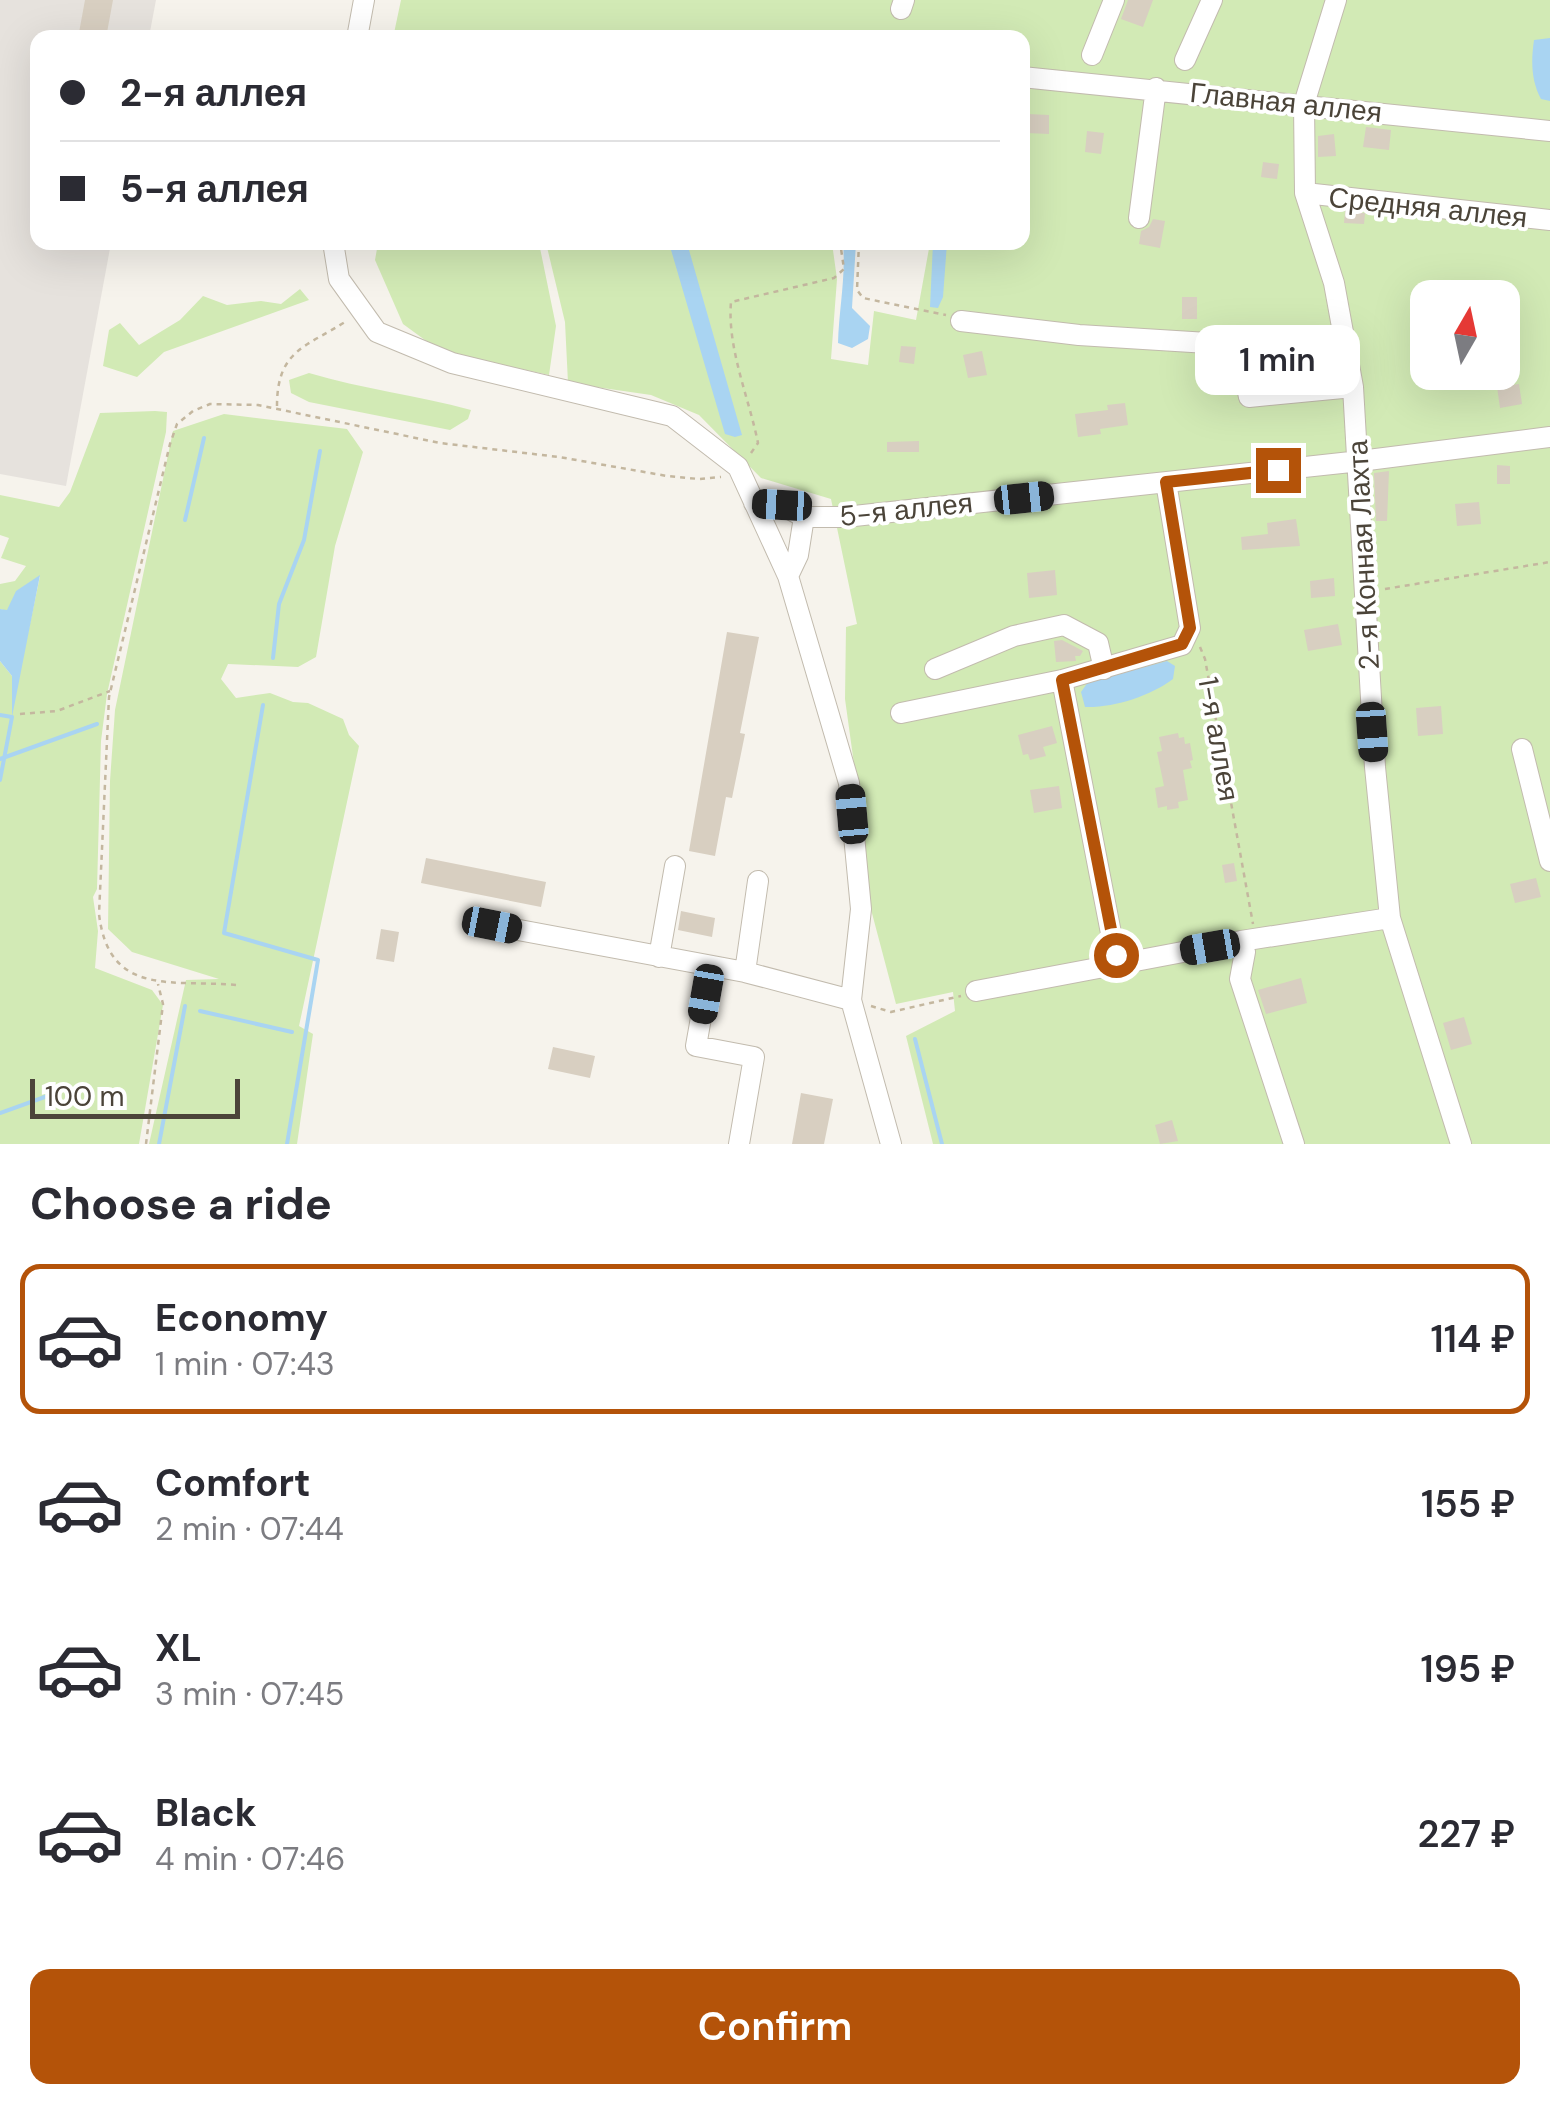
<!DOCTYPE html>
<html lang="en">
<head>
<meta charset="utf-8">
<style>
	:root { --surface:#fff; --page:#f7f7f7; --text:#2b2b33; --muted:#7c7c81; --line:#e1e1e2; --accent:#b45309 }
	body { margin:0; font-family:"DM Sans",sans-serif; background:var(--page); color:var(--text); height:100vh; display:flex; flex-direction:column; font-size:38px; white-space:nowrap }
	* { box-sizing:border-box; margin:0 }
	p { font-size:32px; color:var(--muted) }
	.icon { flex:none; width:55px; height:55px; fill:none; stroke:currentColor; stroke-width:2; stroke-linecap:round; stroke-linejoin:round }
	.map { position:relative; height:1144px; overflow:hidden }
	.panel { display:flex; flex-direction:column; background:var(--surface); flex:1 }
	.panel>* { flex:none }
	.banner { position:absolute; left:30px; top:30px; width:1000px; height:220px; border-radius:20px; box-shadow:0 10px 40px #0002; display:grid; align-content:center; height:220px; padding:0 30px; background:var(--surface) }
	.needle { width:65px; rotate:9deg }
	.controls { position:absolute; left:1410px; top:280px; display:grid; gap:20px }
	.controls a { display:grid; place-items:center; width:110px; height:110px; border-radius:20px; background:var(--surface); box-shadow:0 10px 40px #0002; font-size:50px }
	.scale { position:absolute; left:30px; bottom:25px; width:210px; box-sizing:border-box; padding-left:10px; border:5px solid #4b4439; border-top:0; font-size:28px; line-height:35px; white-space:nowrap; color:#4b4439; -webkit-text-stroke:8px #fff; paint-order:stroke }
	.end { position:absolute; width:45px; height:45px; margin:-22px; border:12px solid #b45309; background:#fff; box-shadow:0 0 0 5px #fff }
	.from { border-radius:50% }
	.bubble { position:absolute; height:70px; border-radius:20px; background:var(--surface); box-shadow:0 10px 40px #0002; font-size:32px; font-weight:600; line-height:70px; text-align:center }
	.car { position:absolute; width:30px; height:60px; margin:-30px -15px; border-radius:12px; box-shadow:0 0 8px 2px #0007; background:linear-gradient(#222 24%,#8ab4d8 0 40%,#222 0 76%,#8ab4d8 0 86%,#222 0) }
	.banner b { display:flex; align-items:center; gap:35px; height:95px; font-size:38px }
	.banner b+b { border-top:2px solid var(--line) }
	.banner i { width:25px; height:25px; background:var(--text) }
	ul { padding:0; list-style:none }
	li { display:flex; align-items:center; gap:30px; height:150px; margin:0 20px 15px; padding:0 10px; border:5px solid transparent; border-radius:20px }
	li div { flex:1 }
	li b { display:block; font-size:38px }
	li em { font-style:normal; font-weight:600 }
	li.on { border-color:var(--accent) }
	li>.icon { width:90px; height:90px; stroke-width:1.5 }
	h2 { padding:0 30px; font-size:45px; line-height:120px }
	.primary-button { display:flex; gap:20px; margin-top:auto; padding:20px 30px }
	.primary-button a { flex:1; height:115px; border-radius:20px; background:var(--accent); color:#fff; font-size:40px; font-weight:600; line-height:115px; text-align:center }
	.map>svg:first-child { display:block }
	.industrial { fill:#e6e2dd }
	.green { fill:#d2eab5; fill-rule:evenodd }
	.water { fill:#a9d4f2 }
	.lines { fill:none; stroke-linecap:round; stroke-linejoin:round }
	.stream { stroke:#a9d4f2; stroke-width:4 }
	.building { fill:#d8cfc1 }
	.minor-casing { stroke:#c2bbae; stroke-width:22 }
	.path { stroke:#c4b79f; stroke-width:2.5; stroke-dasharray:5 5; stroke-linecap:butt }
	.minor { stroke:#fff; stroke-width:20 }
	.route { stroke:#b45309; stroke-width:12 }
	.labels { text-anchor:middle; stroke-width:8; stroke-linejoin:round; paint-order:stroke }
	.street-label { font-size:28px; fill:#4b4439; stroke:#fff }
</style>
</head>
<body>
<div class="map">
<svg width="1550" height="1144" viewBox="0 0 1550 1144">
	<rect width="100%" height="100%" fill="#f6f3ec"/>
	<path class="industrial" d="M 0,0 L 156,0 L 149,37 L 38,38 L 38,242 L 111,243 L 66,486 L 0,474 Z"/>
	<path class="green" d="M 401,0 L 1550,0 L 1550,1144 L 933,1144 L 906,1036 L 955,1011 L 953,992 L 896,1004 L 864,883 L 855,771 L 845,699 L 846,627 L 857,624 L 831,499 L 761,478 L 699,415 L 651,395 L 568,383 L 565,322 L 546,243 L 832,243 L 837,279 L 831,359 L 868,365 L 874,311 L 916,320 L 930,243 L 1022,242 L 1022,38 L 393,38 ZM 1428,298 L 1502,298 L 1502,372 L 1428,372 Z
		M 496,242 L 540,248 L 556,326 L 549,375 L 440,351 L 403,324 L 375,260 L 378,243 Z
		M 300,289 L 309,300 L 164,352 L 137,377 L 103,366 L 109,330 L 120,323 L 139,345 L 180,320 L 203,296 L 227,305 L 261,301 L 281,304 Z
		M 309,373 C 362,389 417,395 471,410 L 468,419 L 450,430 L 309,402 L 291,393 L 289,380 Z
		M 155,411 L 167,412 L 166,432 L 107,694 L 101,741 L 97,889 L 93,897 L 98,931 L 95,968 L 152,990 L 163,1005 L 139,1144 L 0,1144 L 0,661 L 12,676 L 12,709 L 40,576 L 7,611 L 0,609 L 0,584 L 15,581 L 26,566 L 1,558 L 9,538 L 0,535 L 0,495 L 59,507 L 70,492 L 100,413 Z
		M 224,414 L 347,429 L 363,452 L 335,546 L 316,657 L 298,667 L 228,664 L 221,679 L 236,698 L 270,693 L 293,702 L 308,703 L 343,719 L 349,735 L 359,746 L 299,1026 L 313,1034 L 297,1144 L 149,1144 L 186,980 L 219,979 L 132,952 L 108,929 L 110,781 L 115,710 L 173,431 Z"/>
	<path class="water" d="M 1550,38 L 1550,101 L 1541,99 C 1531,80 1531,61 1534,40 Z
		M 669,243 L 687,243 L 742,435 L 735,437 L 725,434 Z
		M 843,243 L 856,243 L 852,308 L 870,326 L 868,339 L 852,348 L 838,343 C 839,309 846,277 843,243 Z
		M 933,243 L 947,243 L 943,297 L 938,308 L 930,307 Z
		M 40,575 L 12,717 L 12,676 L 0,661 L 0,609 L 7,610 L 16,591 Z
		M 1167,661 L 1175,666 L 1173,679 C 1150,696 1114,708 1085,707 L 1081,692 L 1088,682 Z"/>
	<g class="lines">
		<path class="stream" d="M 185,520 L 204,438
			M 273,658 L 279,604 L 304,540 L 320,451
			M 263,705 L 224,933 L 318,960 L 287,1144
			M 0,715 L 12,717 L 0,780
			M 0,759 L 97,724
			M 200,1011 L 292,1032
			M 915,1039 L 942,1144
			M 0,1113 L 53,1094
			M 159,1144 L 185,1006"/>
	</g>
	<path class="building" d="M 85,0 L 113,0 L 106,38 L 78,38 Z
		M 1128,0 L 1153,0 L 1143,27 L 1121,19 Z
		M 1028,114 L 1049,115 L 1049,134 L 1027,133 Z
		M 1366,127 L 1391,130 L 1389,150 L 1363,147 Z
		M 1087,131 L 1104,133 L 1101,154 L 1085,152 Z
		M 1334,134 L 1336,156 L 1318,157 L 1318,136 Z
		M 1263,162 L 1279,164 L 1277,179 L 1261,177 Z
		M 1345,211 L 1365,213 L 1364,224 L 1344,223 Z
		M 1153,219 L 1165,221 L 1160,248 L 1139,244 L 1141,231 L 1149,227 Z
		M 1182,297 L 1197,297 L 1197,319 L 1182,319 Z
		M 901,346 L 916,347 L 914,364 L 899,362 Z
		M 982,351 L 987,375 L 968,378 L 963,355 Z
		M 1519,384 L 1522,404 L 1500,408 L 1497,387 Z
		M 1125,403 L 1128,425 L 1100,429 L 1101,434 L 1078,437 L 1075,414 L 1108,410 L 1107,405 Z
		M 919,441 L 919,452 L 887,452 L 887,442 Z
		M 1497,465 L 1510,466 L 1510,484 L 1497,484 Z
		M 1389,471 L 1387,521 L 1376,521 L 1374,473 Z
		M 1479,502 L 1481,524 L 1457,526 L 1455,504 Z
		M 1296,519 L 1300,546 L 1242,550 L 1241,537 L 1268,534 L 1267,523 Z
		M 1055,570 L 1057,595 L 1029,598 L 1027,573 Z
		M 1334,578 L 1335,596 L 1311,598 L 1310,581 Z
		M 1338,624 L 1342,645 L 1308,651 L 1304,630 Z
		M 727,632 L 759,637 L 740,733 L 745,734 L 732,798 L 726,797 L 715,856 L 689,851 Z
		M 1062,640 L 1083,651 L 1080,656 L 1075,656 L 1076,661 L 1056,662 L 1054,641 Z
		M 1441,706 L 1443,734 L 1418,736 L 1416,708 Z
		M 1052,726 L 1057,743 L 1043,747 L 1046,756 L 1030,760 L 1028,754 L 1023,755 L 1018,735 Z
		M 1178,733 L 1179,738 L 1184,737 L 1185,744 L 1190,743 L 1193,760 L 1190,761 L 1192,768 L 1183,770 L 1188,800 L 1178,802 L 1179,808 L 1167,810 L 1167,806 L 1158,808 L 1155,788 L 1164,786 L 1157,752 L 1162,751 L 1159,737 Z
		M 1059,786 L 1062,808 L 1034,813 L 1030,790 Z
		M 426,858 L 546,882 L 541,907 L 421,883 Z
		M 1234,863 L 1237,881 L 1225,883 L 1222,865 Z
		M 1536,878 L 1541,897 L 1515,903 L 1510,884 Z
		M 681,911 L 715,918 L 712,937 L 678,930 Z
		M 381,929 L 399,932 L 394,962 L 376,959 Z
		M 1301,978 L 1307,1003 L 1266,1014 L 1258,990 Z
		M 1464,1017 L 1472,1044 L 1451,1050 L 1443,1023 Z
		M 553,1047 L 595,1056 L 590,1078 L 548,1069 Z
		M 801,1093 L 833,1099 L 824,1144 L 792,1144 Z
		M 1172,1120 L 1178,1141 L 1160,1144 L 1155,1125 Z"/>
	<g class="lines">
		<defs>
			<path id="minor" d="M 1336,0 L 1304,104 L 1305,193 L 1334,283 L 1353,387 L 1375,767 L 1390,918 L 1461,1144
				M 901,9 L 904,0
				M 357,38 L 364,0
				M 1092,55 L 1114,0
				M 1185,60 L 1212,0
				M 1022,77 L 1550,131
				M 1305,193 L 1550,220
				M 1139,218 L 1156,88
				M 333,242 L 339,279 L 377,332 L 452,363 L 672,416 L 738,467 L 788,576 L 849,783 L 861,909 L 851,1000 L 891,1144
				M 961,321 L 1079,335 L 1224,344 L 1240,353 L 1249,397 L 1353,387
				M 754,503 L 782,505 L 804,517 L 845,517 L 1360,461 L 1550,437
				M 788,576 L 798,555 L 804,517
				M 935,669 L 1014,636 L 1064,625 L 1098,643 L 1104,669
				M 1062,680 L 1117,964
				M 901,713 L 1062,680 L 1182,645 L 1190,628 L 1166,482
				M 1522,749 L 1550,861
				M 492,925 L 745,972 L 851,1000
				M 1241,941 L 1245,952 L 1240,979 L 1294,1144
				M 659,957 L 675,866
				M 710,967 L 696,1046 L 754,1057 L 739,1144
				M 745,972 L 758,881
				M 976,991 L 1241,941 L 1390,918"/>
		</defs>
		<use href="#minor" class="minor-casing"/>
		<path class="path" d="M 859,242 L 857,290 L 863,298 L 946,315
			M 277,406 C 277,349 307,347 348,320
			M 751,453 L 758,443 C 749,398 727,348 731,302 L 834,278 L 844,269 L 840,242
			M 1385,589 L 1550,562
			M 1200,647 L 1205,659 L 1253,924
			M 20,714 L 57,711 L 110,691
			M 236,985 C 173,979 109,998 99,914 L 109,697 L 170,444 L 177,424 L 193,411 L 210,404 L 258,405 L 440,443 L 559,457 L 667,476 L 699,479 L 721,477
			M 871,1006 L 891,1012 L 961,996
			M 146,1144 L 163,1004 L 158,984"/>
		<use href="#minor" class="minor"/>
	</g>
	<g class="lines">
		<path class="route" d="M 1116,955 L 1062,680 L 1182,644 L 1190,628 L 1166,482 L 1278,470"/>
	</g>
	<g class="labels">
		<g class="street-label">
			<text transform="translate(1286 102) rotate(6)" y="10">Главная аллея</text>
			<text transform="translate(1428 207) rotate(6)" y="10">Средняя аллея</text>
			<text transform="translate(906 509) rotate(-6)" y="10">5-я аллея</text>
			<text transform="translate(1363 555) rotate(-93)" y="10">2-я Конная Лахта</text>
			<text transform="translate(1219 739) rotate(80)" y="10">1-я аллея</text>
		</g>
	</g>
</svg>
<div class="controls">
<a><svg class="needle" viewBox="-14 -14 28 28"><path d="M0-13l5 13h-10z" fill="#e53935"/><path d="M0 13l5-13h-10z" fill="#7c7c81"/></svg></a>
</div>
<div class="scale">100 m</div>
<i class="end from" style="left:1116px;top:955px"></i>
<i class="end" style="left:1278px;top:470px"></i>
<div class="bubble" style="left:1195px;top:325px;width:165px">1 min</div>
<i class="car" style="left:1024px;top:498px;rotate:84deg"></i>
<i class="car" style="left:782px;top:505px;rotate:273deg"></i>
<i class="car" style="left:1372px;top:732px;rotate:176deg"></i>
<i class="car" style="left:852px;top:814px;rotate:355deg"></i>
<i class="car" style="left:492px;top:925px;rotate:101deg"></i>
<i class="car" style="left:1210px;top:947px;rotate:260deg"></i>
<i class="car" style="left:706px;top:994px;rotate:190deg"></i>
<div class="banner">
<b><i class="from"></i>2-я аллея</b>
<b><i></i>5-я аллея</b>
</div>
</div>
<section class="panel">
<h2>Choose a ride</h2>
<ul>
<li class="on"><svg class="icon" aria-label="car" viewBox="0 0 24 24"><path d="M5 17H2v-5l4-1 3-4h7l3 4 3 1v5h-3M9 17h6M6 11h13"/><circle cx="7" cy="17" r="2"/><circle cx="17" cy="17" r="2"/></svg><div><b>Economy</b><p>1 min · 07:43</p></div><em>114 ₽</em></li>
<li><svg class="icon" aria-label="car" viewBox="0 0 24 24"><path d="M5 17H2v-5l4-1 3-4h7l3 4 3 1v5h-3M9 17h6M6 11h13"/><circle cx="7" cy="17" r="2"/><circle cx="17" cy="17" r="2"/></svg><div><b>Comfort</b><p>2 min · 07:44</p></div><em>155 ₽</em></li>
<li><svg class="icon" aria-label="car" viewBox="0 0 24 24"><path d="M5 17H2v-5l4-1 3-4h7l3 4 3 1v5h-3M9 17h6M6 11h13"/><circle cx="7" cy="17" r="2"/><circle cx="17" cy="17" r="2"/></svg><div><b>XL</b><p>3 min · 07:45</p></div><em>195 ₽</em></li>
<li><svg class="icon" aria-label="car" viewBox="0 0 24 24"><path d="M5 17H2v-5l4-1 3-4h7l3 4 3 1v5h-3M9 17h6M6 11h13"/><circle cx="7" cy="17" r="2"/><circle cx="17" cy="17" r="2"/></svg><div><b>Black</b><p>4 min · 07:46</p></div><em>227 ₽</em></li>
</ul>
<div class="primary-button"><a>Confirm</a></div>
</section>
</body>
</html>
